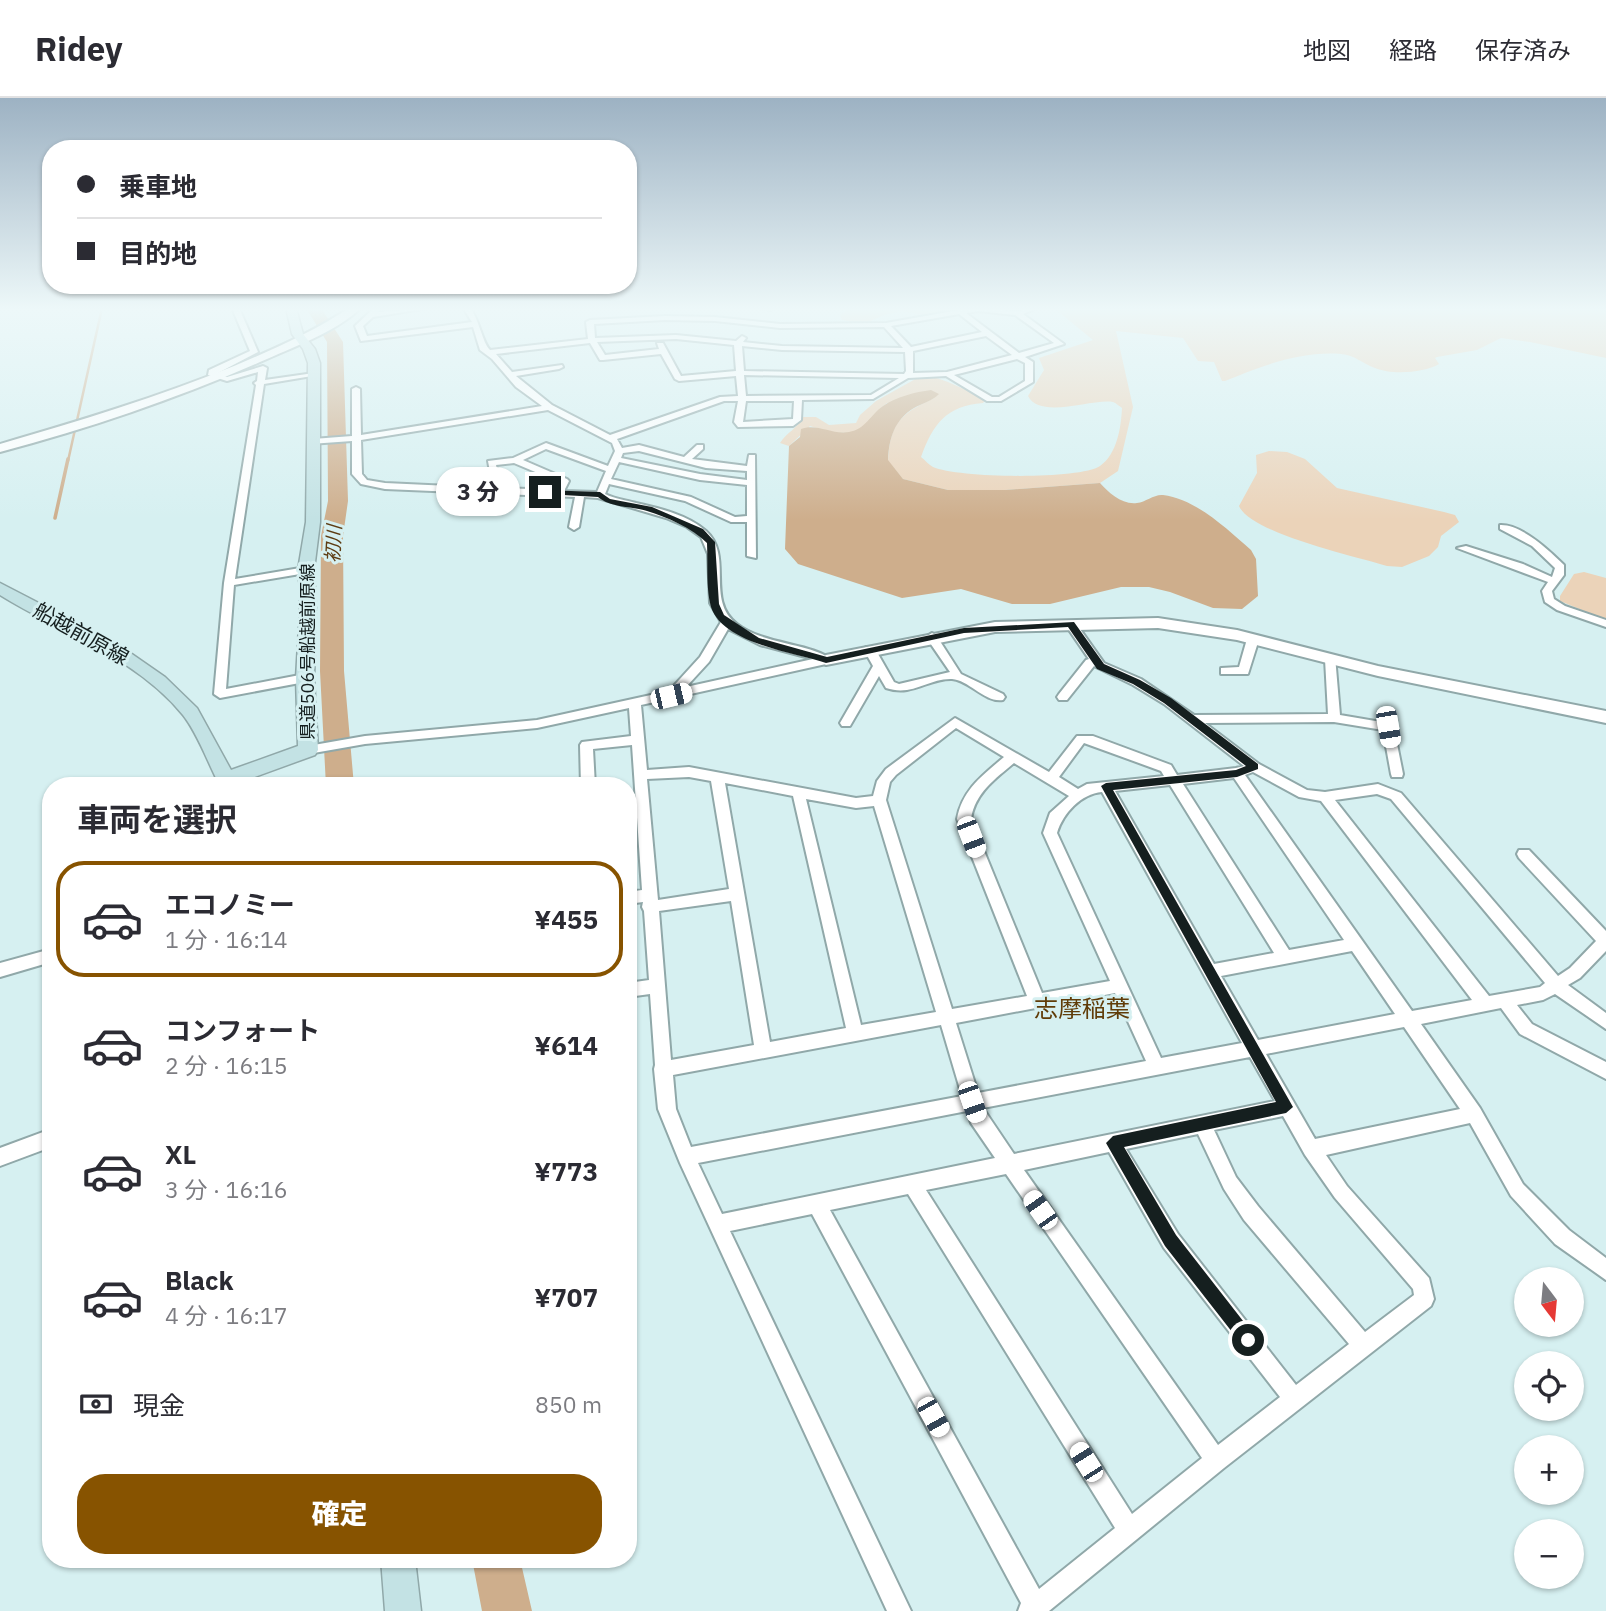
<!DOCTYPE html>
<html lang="ja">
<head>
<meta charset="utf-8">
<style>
	:root { --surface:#fff; --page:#f7f7f7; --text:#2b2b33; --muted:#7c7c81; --line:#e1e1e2; --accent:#875300 }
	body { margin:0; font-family:"IBM Plex Sans","Noto Sans JP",sans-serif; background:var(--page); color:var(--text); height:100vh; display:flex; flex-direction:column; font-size:26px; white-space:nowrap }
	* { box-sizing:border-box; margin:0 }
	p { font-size:23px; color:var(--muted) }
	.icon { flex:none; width:38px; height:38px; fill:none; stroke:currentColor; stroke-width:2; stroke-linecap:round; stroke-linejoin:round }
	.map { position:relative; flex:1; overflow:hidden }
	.sheet { position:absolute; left:42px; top:679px; width:595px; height:791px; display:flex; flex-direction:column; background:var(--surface); border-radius:28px; box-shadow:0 2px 5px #0004 }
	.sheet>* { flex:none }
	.top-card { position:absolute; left:42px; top:42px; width:595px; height:154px; border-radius:28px; box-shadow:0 2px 5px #0004; display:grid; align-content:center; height:154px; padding:0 35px; background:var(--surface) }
	.needle { width:46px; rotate:164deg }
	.buttons { position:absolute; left:1514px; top:1169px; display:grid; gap:14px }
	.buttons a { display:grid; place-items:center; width:70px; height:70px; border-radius:50%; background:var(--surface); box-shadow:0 2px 5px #0004; font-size:35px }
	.end { position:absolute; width:32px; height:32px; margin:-16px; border:9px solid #151f1f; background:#fff; box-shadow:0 0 0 4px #fff }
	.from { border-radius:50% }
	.bubble { position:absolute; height:49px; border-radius:24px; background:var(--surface); box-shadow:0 2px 5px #0004; font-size:23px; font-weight:800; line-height:49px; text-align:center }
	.car { position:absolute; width:21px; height:42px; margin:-21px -10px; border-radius:9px; box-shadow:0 0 5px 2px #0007; background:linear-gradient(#fff 24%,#345 0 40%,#fff 0 76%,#345 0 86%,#fff 0) }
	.top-card b { display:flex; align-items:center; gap:24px; height:66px; font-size:26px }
	.top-card b+b { border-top:2px solid var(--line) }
	.top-card i { width:18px; height:18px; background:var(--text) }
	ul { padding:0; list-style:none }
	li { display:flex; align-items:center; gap:21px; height:116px; margin:0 14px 10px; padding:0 21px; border:4px solid transparent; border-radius:28px }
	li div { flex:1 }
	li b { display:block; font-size:26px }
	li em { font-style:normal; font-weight:800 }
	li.active { border-color:var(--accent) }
	li>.icon { width:63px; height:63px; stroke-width:1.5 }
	h2 { padding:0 35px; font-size:32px; line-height:84px }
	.pay { display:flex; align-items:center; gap:18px; height:77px; padding:0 35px; font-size:26px }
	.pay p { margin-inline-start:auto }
	.primary-button { display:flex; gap:14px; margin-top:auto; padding:14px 35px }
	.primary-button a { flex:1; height:80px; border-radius:28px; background:var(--accent); color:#fff; font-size:28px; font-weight:800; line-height:80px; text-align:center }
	header { display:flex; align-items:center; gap:42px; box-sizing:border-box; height:98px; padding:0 35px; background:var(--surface); border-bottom:2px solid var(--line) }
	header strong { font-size:33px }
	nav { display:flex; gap:38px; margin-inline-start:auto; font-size:24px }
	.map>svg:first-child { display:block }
	.green { fill:#ebd3b9 }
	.water { fill:#ceae8c }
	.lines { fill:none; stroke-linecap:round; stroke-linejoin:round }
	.stream-far1 { stroke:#ceae8c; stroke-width:2.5 }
	.stream { stroke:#ceae8c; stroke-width:3.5 }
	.river { fill:#ceae8c; fill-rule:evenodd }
	.minor-casing { stroke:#90a8a9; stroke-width:4 }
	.tertiary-casing { stroke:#90a8a9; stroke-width:4 }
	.secondary-casing { stroke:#90a8a9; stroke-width:3 }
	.minor { fill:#fff; fill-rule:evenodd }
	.tertiary { fill:#fff; fill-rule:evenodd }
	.secondary { fill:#c3e2e4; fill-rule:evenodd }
	.route { fill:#151f1f }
	.labels { text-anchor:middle; stroke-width:6; stroke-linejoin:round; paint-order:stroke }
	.far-street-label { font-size:18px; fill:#151f1f; stroke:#d6f0f1 }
	.far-water-label { font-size:19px; font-style:italic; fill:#5d3c13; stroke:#d6f0f1 }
	.street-label { font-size:21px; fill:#151f1f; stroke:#d6f0f1 }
	.quarter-label { font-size:24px; fill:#603c08; stroke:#d6f0f1 }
</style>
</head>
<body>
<header>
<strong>Ridey</strong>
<nav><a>地図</a><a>経路</a><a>保存済み</a></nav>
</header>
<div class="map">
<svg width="1606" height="1513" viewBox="0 0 1606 1513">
	<rect width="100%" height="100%" fill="#d6f0f1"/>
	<path class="green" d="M 849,210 L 966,210 L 925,217 L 901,213 L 884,217 L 864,226 L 842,222 L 840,217 Z
		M 1054,210 L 1606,210 L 1606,260 L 1530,244 L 1501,240 L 1477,252 L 1437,259 L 1435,260 L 1439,266 C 1424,275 1391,277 1375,270 C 1363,266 1355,257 1341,256 C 1300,253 1261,268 1225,283 L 1222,283 L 1214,264 L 1198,263 L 1183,240 L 1116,233 L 1133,309 L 1118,373 L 1100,385 L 1005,392 L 948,392 L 903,381 L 888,363 C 890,324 901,316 934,300 L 887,305 C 878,311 872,322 864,329 C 848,340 827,333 810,328 L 789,348 L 780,345 C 787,334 797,331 803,319 L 816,319 L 829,327 L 856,325 L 860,317 L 876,303 L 919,279 L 931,278 L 948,284 L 986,301 L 983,305 C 946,308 933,326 921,359 C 925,362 929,367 933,369 C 957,380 1079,382 1100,368 C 1117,356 1121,330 1122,310 C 1119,308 1116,305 1113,304 C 1094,300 1040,322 1028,298 L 1044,272 L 1039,260 L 1093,242 Z
		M 1269,353 L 1287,354 L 1305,361 L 1337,390 L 1444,414 L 1455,417 L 1459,424 L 1441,438 L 1438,449 L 1429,458 L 1402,469 L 1387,468 C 1357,459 1250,435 1239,408 L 1257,375 L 1256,357 Z
		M 1584,474 L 1606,480 L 1606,522 L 1560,503 L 1560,498 L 1574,476 Z"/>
	<path class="water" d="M 931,292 L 939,296 C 932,303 923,305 914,310 C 894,322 889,341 888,362 L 903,381 L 948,392 L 1005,392 L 1100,385 C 1109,395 1122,407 1137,405 C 1146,404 1154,396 1163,397 C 1196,401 1227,431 1251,452 L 1256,461 L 1258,498 L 1242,511 L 1213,510 L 1170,494 L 1149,489 L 1121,489 L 1050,506 L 1012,506 L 961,491 L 902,500 L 798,466 L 785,451 L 789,348 L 800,339 L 801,331 C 817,325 832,337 849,334 C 866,331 870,317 883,308 C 896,299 915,294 931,292 Z"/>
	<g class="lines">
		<path class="stream-far1" d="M 68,363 L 102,210"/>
		<path class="stream" d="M 55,420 L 68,361"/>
		<path class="river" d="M 306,210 L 321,210 L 343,244 L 348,403 L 343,438 L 344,573 L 354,688 L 326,688 L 320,573 L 321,438 L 328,403 L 327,244 Z
			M 472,1461 L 520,1461 L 532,1513 L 482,1513 Z"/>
		<defs>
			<path id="minor" d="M 232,210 L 239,210 L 258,254 L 216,276 L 227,279 L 263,268 L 267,270 L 265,282 L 314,275 L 318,277 L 264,286 L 235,481 L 306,469 L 311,472 L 306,475 L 234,487 L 226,591 L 305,576 L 311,580 L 305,584 L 220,600 L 214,596 L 224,485 L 256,287 L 254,285 L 257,283 L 258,274 L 227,283 L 208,277 L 209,272 L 250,253 Z
				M 374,210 L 381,210 L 378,214 L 428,210 L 373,219 L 363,228 L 367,238 L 472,224 L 463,210 L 470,210 C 480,223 482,244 490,252 L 588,241 L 586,224 L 590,222 L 665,218 L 715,219 L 780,226 L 886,225 L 970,210 L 1017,213 L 1037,210 L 1023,216 L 1064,246 L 1025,259 L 1033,264 L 1033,284 L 1001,303 L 987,303 L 946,278 L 908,280 L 873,301 L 802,302 L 801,322 L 793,328 L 738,329 L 734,324 L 738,303 L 724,303 L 617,341 L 622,350 L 639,347 L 684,359 L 697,347 L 703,347 L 703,351 L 692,361 L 747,368 L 749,357 L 755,357 L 756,460 L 747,458 L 747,424 L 731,424 L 685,403 L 609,386 L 605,396 C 615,401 626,402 636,405 C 659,410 688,417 706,433 C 734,458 705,502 737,526 C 764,547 812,545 832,562 L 826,566 L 641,607 L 647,672 L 689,669 L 856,700 L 873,698 L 877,683 L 886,671 L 955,620 L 1049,674 L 1077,638 L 1093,638 L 1171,667 L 1177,677 L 1236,670 L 1244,668 L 1164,606 L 1133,587 L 1094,568 L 1067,602 L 1059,602 L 1057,599 L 1059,596 L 1086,562 L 1089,561 L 1065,526 L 1067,524 L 1075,524 L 1104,565 L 1141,581 L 1194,617 L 1328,616 L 1325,561 L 1327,558 L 1335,558 L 1340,617 L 1393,626 L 1403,676 L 1402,679 L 1392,679 L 1391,676 L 1383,632 L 1334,624 L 1205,625 L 1259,666 L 1307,692 L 1325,694 L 1378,686 L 1401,695 L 1558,878 L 1570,870 L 1596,843 L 1519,760 L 1517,756 L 1519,752 L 1529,752 L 1606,833 L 1606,853 L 1580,880 L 1568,887 L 1606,915 L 1606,931 L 1555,896 L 1543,902 L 1517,907 L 1532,926 L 1606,964 L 1606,981 L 1520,936 L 1501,910 L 1421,926 L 1480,1010 L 1523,1086 L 1569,1132 L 1606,1160 L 1606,1182 L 1555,1146 L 1511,1098 L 1470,1025 L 1326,1057 L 1347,1088 L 1429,1180 L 1434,1201 L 1431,1208 L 1224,1370 L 1049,1513 L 1018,1513 L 1021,1505 L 812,1116 L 730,1133 L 911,1513 L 887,1513 L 680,1065 L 658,1011 L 654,971 L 655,967 L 650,896 L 628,899 L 628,885 L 649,882 L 644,813 L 642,809 L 643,804 L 628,806 L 628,794 L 642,792 L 632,647 L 593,651 L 595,688 L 581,688 L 580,647 L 582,644 L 631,638 L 629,610 L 537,630 L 365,646 L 308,656 L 302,652 L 308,648 L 365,638 L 537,622 L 669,593 L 700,559 L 721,524 L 710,505 L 708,456 L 701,439 L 687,429 L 666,420 L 598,400 L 584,399 L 579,429 L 574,432 L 569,429 L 575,399 L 385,391 L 361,386 L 352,376 L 352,343 L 310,346 L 309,344 L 313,341 L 352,338 L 352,291 L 356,289 L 360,291 L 361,337 L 542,308 L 516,289 L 492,261 L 480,252 L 473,229 L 361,243 L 355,228 ZM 978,213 L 1015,217 L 1054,245 L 1019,255 L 966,215 ZM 959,216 L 982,234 L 911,249 L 891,228 ZM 665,222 L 715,223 L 780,230 L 884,229 L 903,250 L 782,248 L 743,244 L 746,240 L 742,238 L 736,243 L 676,237 L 595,240 L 594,226 ZM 986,238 L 1012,257 L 947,274 L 913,275 L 913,253 ZM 676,241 L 734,247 L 736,273 L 681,278 L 663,245 L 657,245 L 659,251 L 605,257 L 597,244 ZM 590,245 L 600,262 L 603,262 L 661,256 L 675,281 L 679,283 L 736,278 L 738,298 L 720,299 L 610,337 L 552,307 L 516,278 L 559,271 L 563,269 L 562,267 L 512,274 L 496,256 ZM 742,248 L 782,252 L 905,254 L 906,273 L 904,276 L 744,273 ZM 1017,261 L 1025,265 L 1025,283 L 999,299 L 992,299 L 954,277 ZM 744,277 L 899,280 L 871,297 L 746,298 ZM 746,303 L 794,303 L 793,321 L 743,324 ZM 548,312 L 612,345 L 615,353 L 608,368 L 546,345 L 513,360 L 488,363 L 493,390 L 385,385 L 367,382 L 362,376 L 361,342 ZM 546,351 L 606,373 L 597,394 L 564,393 L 569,383 L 567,381 L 523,362 ZM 639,353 L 706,370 L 747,373 L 747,382 L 700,376 L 621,360 L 623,355 ZM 619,364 L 700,382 L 747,387 L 747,418 L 735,419 L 691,399 L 611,381 ZM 514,365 L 559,384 L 555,392 L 502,390 L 496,367 ZM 728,531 L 760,547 L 813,561 L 686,589 L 709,564 ZM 956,630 L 1004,659 C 983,677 962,692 957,721 L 1027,898 L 952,911 L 886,702 L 890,684 L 896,677 ZM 1084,645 L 1161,673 L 1164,678 L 1087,686 L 1078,691 L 1059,679 ZM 1014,665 L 1069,698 L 1050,715 L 1043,735 L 1110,883 L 1042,895 L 971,721 C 975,695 995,681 1014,665 ZM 1253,674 L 1299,699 L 1321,703 L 1472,902 L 1412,913 L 1245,677 ZM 689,679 L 711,683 L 729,791 L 658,802 L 647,681 ZM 1234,680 L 1344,842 L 1289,852 L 1183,686 ZM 725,685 L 793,698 L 846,930 L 770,944 ZM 1170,687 L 1274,855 L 1214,866 L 1115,693 ZM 1102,694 L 1242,945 L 1161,960 L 1057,735 C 1063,715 1081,696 1102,694 ZM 1377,696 L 1391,701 L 1545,885 L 1540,889 L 1489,898 L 1335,702 ZM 806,701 L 856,710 L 874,708 L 936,914 L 861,927 ZM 731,803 L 754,947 L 671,962 L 659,813 ZM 1352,853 L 1395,916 L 1258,942 L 1221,878 ZM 1115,895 L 1146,963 L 978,995 L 956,925 ZM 941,927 L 962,998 L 691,1049 L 676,1011 L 673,977 ZM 1404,929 L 1460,1011 L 1315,1041 L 1266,956 ZM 1250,959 L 1275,1003 L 1014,1056 L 983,1010 ZM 967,1013 L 971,1025 L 995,1060 L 722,1116 L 698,1065 ZM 1283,1018 L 1305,1057 L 1335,1100 L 1413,1191 L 1414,1197 L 1365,1234 L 1258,1108 L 1236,1079 L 1214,1032 ZM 1198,1036 L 1224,1091 L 1244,1122 L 1349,1246 L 1296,1287 L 1178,1136 L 1126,1051 ZM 1109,1054 L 1164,1150 L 1280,1299 L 1218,1347 L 1024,1072 ZM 1006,1076 L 1202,1360 L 1132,1416 L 926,1092 ZM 908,1096 L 1115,1430 L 1039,1491 L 830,1112 Z
				M 760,210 L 774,210 L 771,212 Z
				M 1500,427 C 1521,426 1549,452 1564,467 L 1564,477 L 1552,493 L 1554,501 L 1565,508 L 1606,522 L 1606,529 L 1557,512 L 1545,504 L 1542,493 L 1548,484 L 1457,450 L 1466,448 L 1523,466 L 1552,479 L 1555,470 L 1532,448 L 1500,431 Z
				M 932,535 L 936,537 L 961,576 L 1003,596 L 1005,599 L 1003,602 C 985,605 969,582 952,581 C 928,580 913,599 886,590 L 879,578 L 850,628 L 842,628 L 840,625 L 873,568 L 864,552 L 866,549 L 874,549 L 894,584 L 899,586 L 950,574 L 926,539 Z
				M 1253,537 L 1259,541 L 1248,576 L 1221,576 L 1221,570 L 1239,569 L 1247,541 Z
				M 51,851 L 51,864 L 0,879 L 0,865 Z
				M 51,1031 L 51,1049 L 0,1068 L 0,1050 Z"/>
			<path id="tertiary" d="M 349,210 L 361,210 C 335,234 298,247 267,261 C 181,299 91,330 0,354 L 0,346 C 79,323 158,299 234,268 C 274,251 313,234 349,210 Z
				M 1158,520 L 1237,532 L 1378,568 L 1606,613 L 1606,625 L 1378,578 L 1237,542 L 1158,530 L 995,534 L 826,567 L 818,562 L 826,557 L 995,524 Z"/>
			<path id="secondary" d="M 286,210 L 296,210 L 303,236 L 315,251 L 320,265 L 320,424 L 314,472 L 316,511 L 314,580 L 318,652 L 315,657 L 238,685 L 240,688 L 220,688 C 208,665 198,636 183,617 C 136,559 61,535 0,497 L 0,485 L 116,545 L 165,579 L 197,610 L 231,672 L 298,648 L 296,580 L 300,511 L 298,472 L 306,424 L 308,265 L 303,251 L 292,236 Z
				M 381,1461 L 415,1461 L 421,1513 L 385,1513 Z"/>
		</defs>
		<use href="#minor" class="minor-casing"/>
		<use href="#tertiary" class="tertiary-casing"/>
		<use href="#secondary" class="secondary-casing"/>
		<use href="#minor" class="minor"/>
		<use href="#tertiary" class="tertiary"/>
		<use href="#secondary" class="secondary"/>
	</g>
	<linearGradient id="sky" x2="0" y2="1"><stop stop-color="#9db2c3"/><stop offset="0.5" stop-color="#edf8f9"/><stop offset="1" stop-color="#edf8f9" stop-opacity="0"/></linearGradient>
	<rect width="1606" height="422" fill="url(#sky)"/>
	<path class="route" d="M 542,392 L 600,394 L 610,401 L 652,409 L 703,431 L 715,444 L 719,506 L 724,517 L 759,540 L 827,559 L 964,530 L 1074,524 L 1104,566 L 1140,582 L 1171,600 L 1258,666 L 1258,671 L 1237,679 L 1113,692 L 1293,1009 L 1286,1015 L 1124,1049 L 1176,1137 L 1254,1237 L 1257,1242 L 1254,1248 L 1248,1251 L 1243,1248 L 1165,1148 L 1106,1045 L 1113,1038 L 1276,1004 L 1101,688 L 1106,685 L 1236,672 L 1246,668 L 1164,605 L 1133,586 L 1097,571 L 1068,529 L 964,535 L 826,565 C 793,554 718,545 710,505 C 706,486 708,464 707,445 C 692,430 667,419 647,413 C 631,408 611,410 598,399 L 545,396 Z"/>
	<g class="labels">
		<g class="far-street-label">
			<text transform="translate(308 554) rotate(-90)" y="6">県道506号船越前原線</text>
		</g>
		<g class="far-water-label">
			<text transform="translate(333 446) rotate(-87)" y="7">初川</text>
		</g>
		<g class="street-label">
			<text transform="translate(81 536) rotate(29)" y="7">船越前原線</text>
		</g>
		<g class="quarter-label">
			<text x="1082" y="919">志摩稲葉</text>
		</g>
	</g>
</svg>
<div class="buttons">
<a><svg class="needle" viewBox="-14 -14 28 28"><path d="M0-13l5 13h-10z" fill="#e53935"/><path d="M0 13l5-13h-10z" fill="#7c7c81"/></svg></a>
<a><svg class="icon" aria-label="locate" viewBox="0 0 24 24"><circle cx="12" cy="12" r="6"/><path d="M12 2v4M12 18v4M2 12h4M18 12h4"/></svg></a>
<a>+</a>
<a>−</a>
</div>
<i class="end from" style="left:1248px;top:1242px"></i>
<i class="end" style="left:545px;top:394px"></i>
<div class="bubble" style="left:436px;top:369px;width:84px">3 分</div>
<i class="car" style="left:671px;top:598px;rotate:77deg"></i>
<i class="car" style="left:1388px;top:629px;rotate:170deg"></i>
<i class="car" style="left:971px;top:739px;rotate:159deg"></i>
<i class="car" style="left:972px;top:1004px;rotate:161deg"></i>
<i class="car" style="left:1040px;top:1112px;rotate:325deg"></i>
<i class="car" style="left:933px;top:1319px;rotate:151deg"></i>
<i class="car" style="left:1086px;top:1364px;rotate:328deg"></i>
<div class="top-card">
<b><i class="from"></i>乗車地</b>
<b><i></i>目的地</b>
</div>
<section class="sheet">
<h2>車両を選択</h2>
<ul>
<li class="active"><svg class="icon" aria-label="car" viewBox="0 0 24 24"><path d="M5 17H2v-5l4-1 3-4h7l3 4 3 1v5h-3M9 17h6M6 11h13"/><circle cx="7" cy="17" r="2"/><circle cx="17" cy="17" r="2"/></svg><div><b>エコノミー</b><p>1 分 · 16:14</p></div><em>¥455</em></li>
<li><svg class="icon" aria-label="car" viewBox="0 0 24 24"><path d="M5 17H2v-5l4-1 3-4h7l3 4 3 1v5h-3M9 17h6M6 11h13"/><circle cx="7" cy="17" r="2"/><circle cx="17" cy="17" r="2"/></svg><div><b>コンフォート</b><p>2 分 · 16:15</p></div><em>¥614</em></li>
<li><svg class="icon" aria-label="car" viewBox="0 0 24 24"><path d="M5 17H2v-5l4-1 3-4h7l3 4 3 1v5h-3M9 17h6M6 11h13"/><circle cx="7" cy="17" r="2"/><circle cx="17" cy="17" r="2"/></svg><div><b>XL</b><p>3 分 · 16:16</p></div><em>¥773</em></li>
<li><svg class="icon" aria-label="car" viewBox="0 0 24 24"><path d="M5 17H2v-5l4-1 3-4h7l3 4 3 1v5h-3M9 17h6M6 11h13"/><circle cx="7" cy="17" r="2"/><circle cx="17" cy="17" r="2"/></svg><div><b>Black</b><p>4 分 · 16:17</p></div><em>¥707</em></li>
</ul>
<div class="pay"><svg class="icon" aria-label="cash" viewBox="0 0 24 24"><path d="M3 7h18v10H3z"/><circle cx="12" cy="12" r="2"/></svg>現金<p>850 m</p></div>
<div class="primary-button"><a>確定</a></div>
</section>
</div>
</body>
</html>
